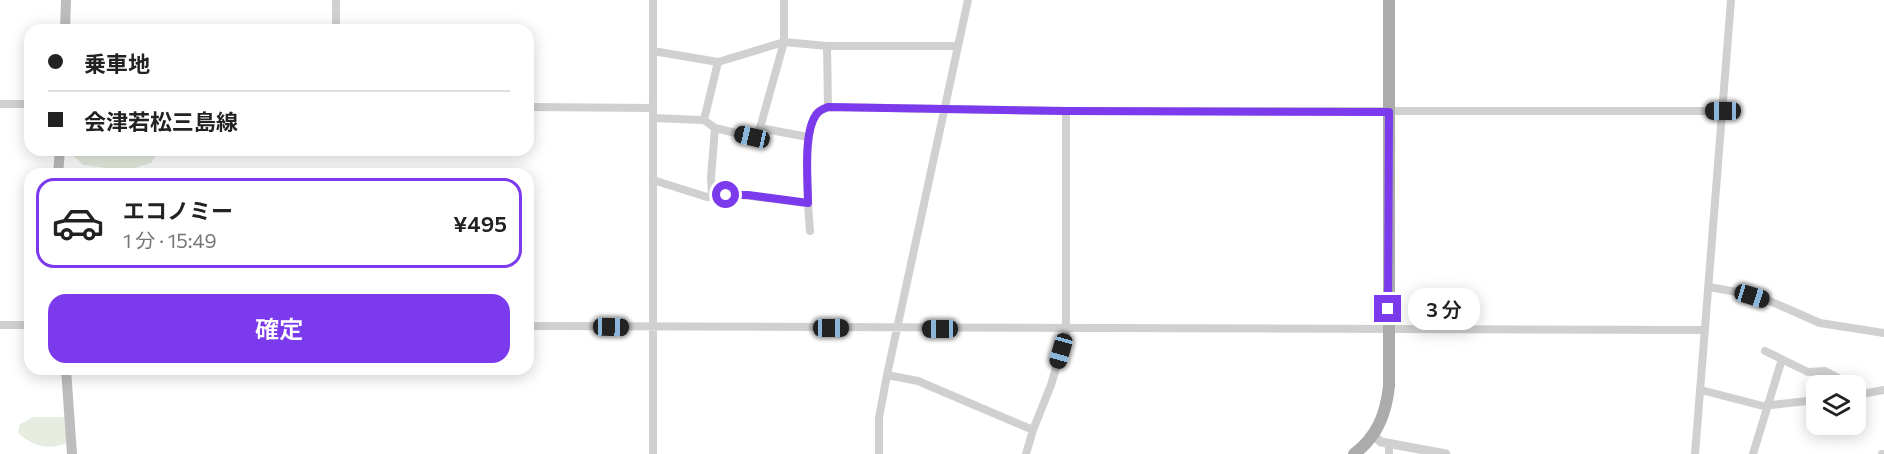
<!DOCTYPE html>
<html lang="ja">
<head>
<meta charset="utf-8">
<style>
	:root { --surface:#fff; --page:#f2f2f2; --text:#222; --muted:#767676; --line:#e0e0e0; --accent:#7c3aed }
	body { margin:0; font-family:Commissioner,"Noto Sans JP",sans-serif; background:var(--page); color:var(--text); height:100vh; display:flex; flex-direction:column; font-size:22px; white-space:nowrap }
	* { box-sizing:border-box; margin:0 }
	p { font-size:20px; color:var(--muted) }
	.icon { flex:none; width:33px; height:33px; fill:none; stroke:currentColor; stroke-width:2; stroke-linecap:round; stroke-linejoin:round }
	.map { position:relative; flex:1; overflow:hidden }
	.sheet { position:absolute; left:24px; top:168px; width:510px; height:207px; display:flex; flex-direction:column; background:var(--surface); border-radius:18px; box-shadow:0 3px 15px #0003 }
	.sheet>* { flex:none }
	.top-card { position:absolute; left:24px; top:24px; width:510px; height:132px; border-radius:18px; box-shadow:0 3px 15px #0003; display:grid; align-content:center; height:132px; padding:0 24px; background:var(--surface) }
	.tools { position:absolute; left:1806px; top:375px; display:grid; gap:12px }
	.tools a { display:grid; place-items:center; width:60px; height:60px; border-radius:12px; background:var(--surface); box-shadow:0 3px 15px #0003; font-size:30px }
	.end { position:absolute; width:27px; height:27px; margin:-14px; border:8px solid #7c3aed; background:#fff; box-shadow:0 0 0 3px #fff }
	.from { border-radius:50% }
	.bubble { position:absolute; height:42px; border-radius:18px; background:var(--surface); box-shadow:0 3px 15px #0003; font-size:20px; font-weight:600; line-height:42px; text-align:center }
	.car { position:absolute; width:18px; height:36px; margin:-18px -9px; border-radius:8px; box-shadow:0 0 4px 2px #0007; background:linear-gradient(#222 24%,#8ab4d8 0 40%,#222 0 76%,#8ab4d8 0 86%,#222 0) }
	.top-card b { display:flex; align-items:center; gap:21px; height:57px; font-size:22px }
	.top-card b+b { border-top:2px solid var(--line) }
	.top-card i { width:15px; height:15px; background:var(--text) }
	ul { padding:10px 0 0; list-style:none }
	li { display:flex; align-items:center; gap:18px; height:90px; margin:0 12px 9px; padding:0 12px; border:3px solid transparent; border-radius:18px }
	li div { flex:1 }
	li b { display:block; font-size:22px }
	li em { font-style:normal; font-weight:600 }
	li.current { border-color:var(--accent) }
	li>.icon { width:54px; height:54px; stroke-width:1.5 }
	.action { display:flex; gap:12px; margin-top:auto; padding:12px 24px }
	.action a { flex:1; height:69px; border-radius:18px; background:var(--accent); color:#fff; font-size:24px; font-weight:600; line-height:69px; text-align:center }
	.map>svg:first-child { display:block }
	.green { fill:#e6ecdf }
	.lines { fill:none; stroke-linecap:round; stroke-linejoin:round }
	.minor { stroke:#d0d0d0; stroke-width:8 }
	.tertiary { stroke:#d0d0d0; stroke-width:9 }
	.secondary { stroke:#bdbdbd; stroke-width:10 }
	.primary { stroke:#ababab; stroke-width:12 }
	.route { stroke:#7c3aed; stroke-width:8 }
</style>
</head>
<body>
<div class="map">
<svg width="1884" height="454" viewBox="0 0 1884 454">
	<rect width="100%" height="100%" fill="#fff"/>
	<path class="green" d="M 68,150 L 159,150 L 151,163 L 135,168 L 115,169 L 83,165 Z
		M 33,417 L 65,417 L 67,443 C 48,450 34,447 18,433 L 20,424 Z"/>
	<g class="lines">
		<path class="minor" d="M 336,30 L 336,0
			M 827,46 L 828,107
			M 653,51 L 718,62 L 784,42 L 827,46 L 958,46
			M 718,62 L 704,120 L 715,128 L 752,137 L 760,128 L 784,42 L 784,0
			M 0,104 L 30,104
			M 528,107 L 653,108
			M 653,118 L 704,120
			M 760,128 L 808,137
			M 653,180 L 707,197 L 733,194 L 808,203
			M 712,197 L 711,177 L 715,128
			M 810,231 C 808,206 802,134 816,114 C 819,110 823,109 828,107 L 1066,111 L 1723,111
			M 1709,287 L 1737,292 L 1772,302 L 1820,323 L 1884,333
			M 0,325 L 30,325
			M 528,326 L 1705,330
			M 1765,351 L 1808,372 L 1825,371 L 1854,386
			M 887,375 L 918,381 L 1033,430
			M 1701,390 L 1763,406 L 1816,400
			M 1856,395 L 1884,390
			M 1389,444 L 1389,454
			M 653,454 L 653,0
			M 879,454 L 879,418 L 887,375 L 968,0
			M 1026,454 L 1033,430 L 1051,385 L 1066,335 L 1066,111
			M 1695,454 L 1731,0
			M 1753,454 L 1782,359
			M 1882,454 L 1884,454"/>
		<path class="tertiary" d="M 1373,435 L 1381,442 L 1446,454"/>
		<path class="secondary" d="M 65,30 L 66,0
			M 58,174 L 60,150
			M 66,369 L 72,454"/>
		<path class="primary" d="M 1354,454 C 1377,437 1386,414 1389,386 L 1389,0"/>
	</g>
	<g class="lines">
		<path class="route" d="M 726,195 L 748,195 L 808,203 C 808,180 803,133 816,115 C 819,110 823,109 828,107 L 1066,111 L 1389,112 L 1388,309"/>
	</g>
</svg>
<div class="tools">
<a><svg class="icon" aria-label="layers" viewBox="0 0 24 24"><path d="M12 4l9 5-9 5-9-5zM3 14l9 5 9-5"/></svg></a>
</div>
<i class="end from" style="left:726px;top:195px"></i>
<i class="end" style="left:1388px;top:309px"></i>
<div class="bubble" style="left:1408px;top:288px;width:72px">3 分</div>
<i class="car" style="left:1723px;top:111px;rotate:270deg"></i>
<i class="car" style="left:752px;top:137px;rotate:283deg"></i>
<i class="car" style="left:1752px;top:296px;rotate:107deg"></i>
<i class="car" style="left:611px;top:327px;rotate:91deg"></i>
<i class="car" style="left:831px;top:328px;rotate:90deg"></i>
<i class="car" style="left:940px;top:329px;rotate:270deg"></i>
<i class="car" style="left:1061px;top:351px;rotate:196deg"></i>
<div class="top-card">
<b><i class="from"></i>乗車地</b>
<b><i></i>会津若松三島線</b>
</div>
<section class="sheet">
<ul>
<li class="current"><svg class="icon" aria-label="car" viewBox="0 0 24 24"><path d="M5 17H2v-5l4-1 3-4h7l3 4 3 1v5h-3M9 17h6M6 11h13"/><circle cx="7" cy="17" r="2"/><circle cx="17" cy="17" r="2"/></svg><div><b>エコノミー</b><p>1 分 · 15:49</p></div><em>¥495</em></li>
</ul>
<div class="action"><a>確定</a></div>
</section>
</div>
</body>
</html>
